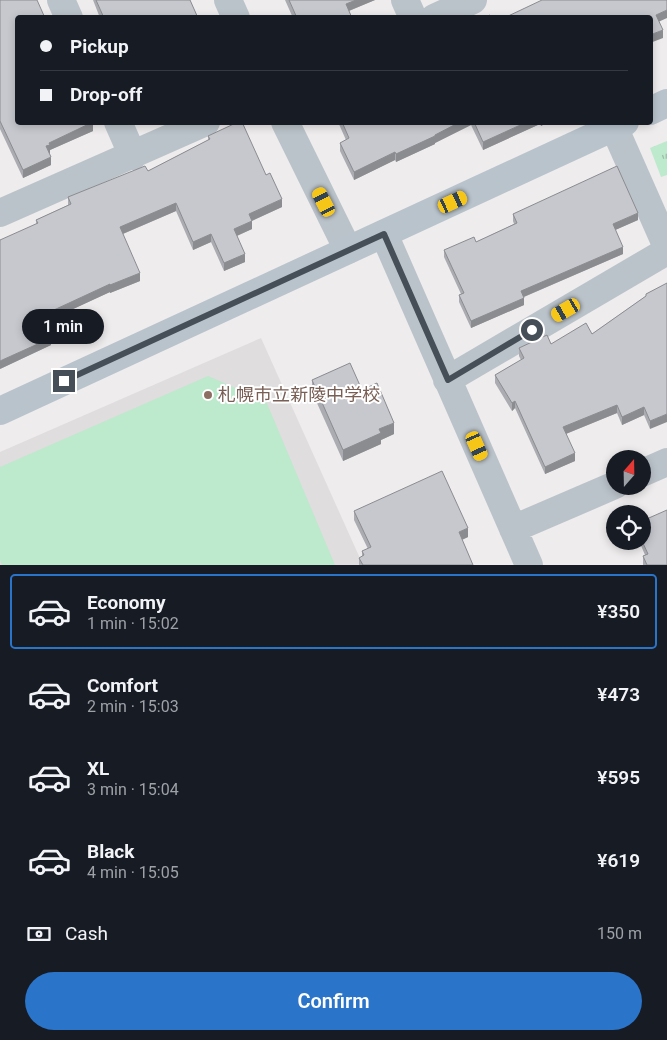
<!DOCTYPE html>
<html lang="en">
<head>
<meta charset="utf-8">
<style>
	:root { --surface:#171b24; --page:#20242c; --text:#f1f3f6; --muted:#9ea1a6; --line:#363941; --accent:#2a74ca }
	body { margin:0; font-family:Roboto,"Noto Sans JP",sans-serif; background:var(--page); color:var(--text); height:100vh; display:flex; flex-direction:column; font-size:19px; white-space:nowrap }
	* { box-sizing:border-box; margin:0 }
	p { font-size:16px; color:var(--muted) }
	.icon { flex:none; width:28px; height:28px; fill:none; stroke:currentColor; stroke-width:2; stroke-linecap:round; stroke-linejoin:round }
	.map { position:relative; height:565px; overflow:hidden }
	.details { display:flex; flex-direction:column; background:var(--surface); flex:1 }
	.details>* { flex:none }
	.hud { position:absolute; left:15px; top:15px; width:638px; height:110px; border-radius:5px; box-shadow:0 2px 8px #0003; display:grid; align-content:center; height:110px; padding:0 25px; background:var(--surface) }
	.needle { width:32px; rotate:20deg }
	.fabs { position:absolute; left:606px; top:450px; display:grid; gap:10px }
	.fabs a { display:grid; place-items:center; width:45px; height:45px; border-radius:50%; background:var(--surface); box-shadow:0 2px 8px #0003; font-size:25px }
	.end { position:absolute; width:22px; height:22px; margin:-11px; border:6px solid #464f57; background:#fff; box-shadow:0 0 0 2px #fff }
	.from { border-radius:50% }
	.bubble { position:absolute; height:35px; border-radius:18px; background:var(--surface); box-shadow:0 2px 8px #0003; font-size:16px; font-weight:600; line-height:35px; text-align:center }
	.car { position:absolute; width:15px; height:30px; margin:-15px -8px; border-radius:6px; box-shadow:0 0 4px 1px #0007; background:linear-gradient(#f5c518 24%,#345 0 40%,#f5c518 0 76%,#345 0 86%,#f5c518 0) }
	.hud b { display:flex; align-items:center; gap:18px; height:48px; font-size:19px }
	.hud b+b { border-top:1px solid var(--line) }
	.hud i { width:12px; height:12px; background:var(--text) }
	ul { padding:9px 0 0; list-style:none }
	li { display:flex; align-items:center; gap:15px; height:75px; margin:0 10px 8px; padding:0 15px; border:2px solid transparent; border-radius:5px }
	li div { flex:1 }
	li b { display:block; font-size:19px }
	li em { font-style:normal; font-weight:600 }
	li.active { border-color:var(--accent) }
	li>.icon { width:45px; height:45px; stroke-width:1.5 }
	.pay { display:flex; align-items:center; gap:12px; height:55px; padding:0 25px; font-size:19px }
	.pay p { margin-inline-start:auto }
	.action { display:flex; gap:10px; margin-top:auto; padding:10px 25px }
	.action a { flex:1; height:58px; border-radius:30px; background:var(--accent); color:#fff; font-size:20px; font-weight:600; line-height:58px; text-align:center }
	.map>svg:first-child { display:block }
	.education { fill:#dfdddd }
	.park { fill:url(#park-tufts) }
	.pitch { fill:#bde9cd }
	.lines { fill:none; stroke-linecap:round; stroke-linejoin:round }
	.street { stroke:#bbc3ca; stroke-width:28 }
	.secondary { stroke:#b9c3cc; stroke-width:28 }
	.wall { fill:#abacb1 }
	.shaded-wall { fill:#8b8c90 }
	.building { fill:#c7c8ce; stroke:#8b8c90 }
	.route { stroke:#464f57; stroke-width:6 }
	.education-dot { fill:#8d6e63; stroke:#fff; stroke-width:2 }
	.labels { text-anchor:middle; stroke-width:4; stroke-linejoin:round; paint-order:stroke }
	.education-label { font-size:18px; fill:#785e54; stroke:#fff; text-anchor:start }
</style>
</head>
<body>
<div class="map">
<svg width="667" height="565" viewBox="0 0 667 565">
	<defs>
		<pattern id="park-tufts" width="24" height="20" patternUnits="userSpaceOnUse" patternTransform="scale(1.25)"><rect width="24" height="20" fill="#bde9cd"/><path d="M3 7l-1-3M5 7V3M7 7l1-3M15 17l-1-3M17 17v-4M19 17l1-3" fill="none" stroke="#9bbfa9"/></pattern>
	</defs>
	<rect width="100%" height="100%" fill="#eeecec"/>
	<path class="education" d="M 261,338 L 363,565 L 0,565 L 0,452 Z"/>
	<path class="park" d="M 667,141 L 667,175 L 661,177 L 650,148 Z"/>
	<path class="pitch" d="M 208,376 L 266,401 L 335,565 L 2,565 L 0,560 L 0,467 Z"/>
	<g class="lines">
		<path class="street" d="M 61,0 L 69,18
			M 228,0 L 236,18
			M 405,0 L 413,18
			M 434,18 L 473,0
			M 118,122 L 133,156
			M 285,122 L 348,250
			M 614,127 L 667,247
			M 0,213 L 206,122
			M 384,234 L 529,565
			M 447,380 L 667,251
			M 642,473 L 667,462
			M 513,529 L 615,485"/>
		<path class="secondary" d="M 650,111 L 667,103
			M 0,411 L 625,122"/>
	</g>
	<path class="wall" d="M 0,0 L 93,131 L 50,150 L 50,153 L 49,153 L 51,165 L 23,178 L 0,129 Z
		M 93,0 L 190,0 L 198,18 L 100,18 Z
		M 285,0 L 375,0 L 349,11 L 352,18 L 293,18 Z
		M 338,122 L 548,122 L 541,126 L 540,124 L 483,150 L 471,125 L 435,143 L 435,144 L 396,162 L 395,160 L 354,180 L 340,151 L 340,143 L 346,140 Z
		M 208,136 L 266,175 L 282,207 L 252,221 L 252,229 L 237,236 L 245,262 L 224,271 L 211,242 L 193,250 L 176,211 L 123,234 L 140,281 L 110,293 L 110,292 L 44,322 L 51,345 L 0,369 L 36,224 L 36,220 L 68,205 L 68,197 L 148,171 L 208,140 Z
		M 513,214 L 638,220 L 615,230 L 623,254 L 524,297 L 524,305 L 471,328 L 459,302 L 459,295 L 461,294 L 444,257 L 444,250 L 476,242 L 514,224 L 513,221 Z
		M 666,284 L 650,429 L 644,415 L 622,425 L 617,413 L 566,434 L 575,461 L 545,474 L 515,408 L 512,411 L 495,383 L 495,375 L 521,360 L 519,356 L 519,348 L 551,344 L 592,334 L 646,296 L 646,294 Z
		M 312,380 L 362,390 L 394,434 L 381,440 L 381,444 L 343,461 L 312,392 Z
		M 354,511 L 468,537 L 462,540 L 473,565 L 359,565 L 359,558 L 362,556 L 362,551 L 368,549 L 354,520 Z
		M 639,541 L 642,541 L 667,565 L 643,565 L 643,556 L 645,555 Z"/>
	<path class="shaded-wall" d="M 356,0 L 375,0 L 346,12 L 346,4 Z
		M 667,10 L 667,18 L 656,23 L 656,15 Z
		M 663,30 L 663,38 L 650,43 L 650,35 Z
		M 93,122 L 93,131 L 50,150 L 50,153 L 46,155 L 46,146 L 49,143 Z
		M 460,122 L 471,122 L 471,125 L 435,143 L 435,144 L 396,162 L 396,154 Z
		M 527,122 L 540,122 L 540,124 L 483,150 L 483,142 Z
		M 541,122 L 548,122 L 541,126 Z
		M 395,152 L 395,160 L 354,180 L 354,172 Z
		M 51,157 L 51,165 L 23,178 L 23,170 Z
		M 282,199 L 282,207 L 249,222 L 249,214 Z
		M 176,203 L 176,211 L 120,235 L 120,227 Z
		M 638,213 L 638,220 L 613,231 L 613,224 Z
		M 252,221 L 252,229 L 234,237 L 234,229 Z
		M 211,234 L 211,242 L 193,250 L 193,242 Z
		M 623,247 L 623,254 L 521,298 L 521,291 Z
		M 245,254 L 245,262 L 224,271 L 224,263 Z
		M 140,273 L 140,281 L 110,293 L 110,285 Z
		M 110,284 L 110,292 L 41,324 L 41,316 Z
		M 524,298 L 524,305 L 471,328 L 471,321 Z
		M 51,338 L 51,345 L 0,369 L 0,361 Z
		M 515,401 L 515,408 L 512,411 L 512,403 Z
		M 617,405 L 617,413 L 563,435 L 563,427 Z
		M 644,407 L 644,415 L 622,425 L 622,417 Z
		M 667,414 L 667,422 L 650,429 L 650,421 Z
		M 394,423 L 394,434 L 381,440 L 381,444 L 343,461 L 343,450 L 379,429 Z
		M 575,453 L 575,461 L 545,474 L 545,467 Z
		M 468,528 L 468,537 L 459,541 L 459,532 Z"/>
	<path class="building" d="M 0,0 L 37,0 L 45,18 L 18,18 L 18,122 L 93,122 L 49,143 L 50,145 L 46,146 L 51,157 L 23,170 L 0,121 Z
		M 96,0 L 190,0 L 198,18 L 104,18 Z
		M 289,0 L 356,0 L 346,4 L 352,18 L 300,18 L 299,17 L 297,18 Z
		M 542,0 L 667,0 L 667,10 L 656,15 L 663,30 L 650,35 L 650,18 L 504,18 Z
		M 490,15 L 491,18 L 484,18 Z
		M 238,122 L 242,122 L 266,175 L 270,173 L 282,199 L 249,214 L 252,221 L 234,229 L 245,254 L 224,263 L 211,234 L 193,242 L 176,203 L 120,227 L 140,273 L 110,285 L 110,284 L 41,316 L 51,338 L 0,361 L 0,240 L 38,223 L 36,220 L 71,204 L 68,197 L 145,166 L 148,171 L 210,139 L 208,136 Z
		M 342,122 L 460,122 L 435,135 L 435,136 L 396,154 L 395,152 L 354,172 L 340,143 L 349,138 Z
		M 474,122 L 527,122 L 483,142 Z
		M 617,166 L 638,213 L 613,224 L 623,247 L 521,291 L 524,298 L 471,321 L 459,295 L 464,293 L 444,250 L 474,237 L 476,242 L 517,223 L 513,214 Z
		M 667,283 L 667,414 L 650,421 L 644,407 L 622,417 L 617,405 L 563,427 L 575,453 L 545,467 L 515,401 L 512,403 L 495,375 L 524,358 L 519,348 L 547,335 L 551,344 L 586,323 L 592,334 L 646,296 L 646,294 Z
		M 350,363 L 362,390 L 377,383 L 394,423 L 379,429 L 381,433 L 343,450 L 312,380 Z
		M 442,471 L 468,528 L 459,532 L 473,565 L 363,565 L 359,558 L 364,555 L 362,551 L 371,547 L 354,511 Z
		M 667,510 L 667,565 L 647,565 L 643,556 L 648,554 L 642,541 L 642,521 Z"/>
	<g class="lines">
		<path class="route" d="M 64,381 L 384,234 L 448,380 L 532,330"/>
	</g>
	<circle class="education-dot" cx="208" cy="395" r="5"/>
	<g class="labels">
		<g class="education-label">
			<text x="218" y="401">札幌市立新陵中学校</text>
		</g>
	</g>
</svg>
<div class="fabs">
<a><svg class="needle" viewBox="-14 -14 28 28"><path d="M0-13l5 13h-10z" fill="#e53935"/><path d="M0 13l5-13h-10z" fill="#9ea1a6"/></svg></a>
<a><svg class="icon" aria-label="locate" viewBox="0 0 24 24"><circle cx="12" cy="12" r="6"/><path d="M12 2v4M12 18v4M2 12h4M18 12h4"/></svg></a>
</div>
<i class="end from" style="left:532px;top:330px"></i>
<i class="end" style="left:64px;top:381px"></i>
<div class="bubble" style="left:22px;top:309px;width:82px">1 min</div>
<i class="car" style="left:324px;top:202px;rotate:333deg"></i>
<i class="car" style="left:453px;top:202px;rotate:65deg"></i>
<i class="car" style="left:566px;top:310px;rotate:240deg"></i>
<i class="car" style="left:477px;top:446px;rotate:156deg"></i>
<div class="hud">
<b><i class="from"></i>Pickup</b>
<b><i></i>Drop-off</b>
</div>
</div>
<section class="details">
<ul>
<li class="active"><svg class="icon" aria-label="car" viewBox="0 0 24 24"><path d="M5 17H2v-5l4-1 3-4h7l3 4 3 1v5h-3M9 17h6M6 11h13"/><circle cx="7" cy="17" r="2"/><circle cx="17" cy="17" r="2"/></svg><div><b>Economy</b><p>1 min · 15:02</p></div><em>¥350</em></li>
<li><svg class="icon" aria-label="car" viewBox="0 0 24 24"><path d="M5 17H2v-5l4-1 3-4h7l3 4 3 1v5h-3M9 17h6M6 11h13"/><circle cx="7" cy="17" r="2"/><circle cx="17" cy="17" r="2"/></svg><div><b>Comfort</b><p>2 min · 15:03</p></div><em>¥473</em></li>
<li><svg class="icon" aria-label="car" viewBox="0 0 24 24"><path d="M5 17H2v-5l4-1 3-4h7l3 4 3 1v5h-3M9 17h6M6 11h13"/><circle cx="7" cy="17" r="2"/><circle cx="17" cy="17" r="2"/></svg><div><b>XL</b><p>3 min · 15:04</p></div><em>¥595</em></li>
<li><svg class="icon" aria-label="car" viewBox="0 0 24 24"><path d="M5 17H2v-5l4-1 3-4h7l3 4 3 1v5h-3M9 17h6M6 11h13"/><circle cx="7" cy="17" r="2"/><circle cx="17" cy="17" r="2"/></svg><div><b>Black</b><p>4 min · 15:05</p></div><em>¥619</em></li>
</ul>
<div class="pay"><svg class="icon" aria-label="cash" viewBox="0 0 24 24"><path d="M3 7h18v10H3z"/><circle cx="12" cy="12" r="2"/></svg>Cash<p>150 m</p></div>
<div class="action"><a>Confirm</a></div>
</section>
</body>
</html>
